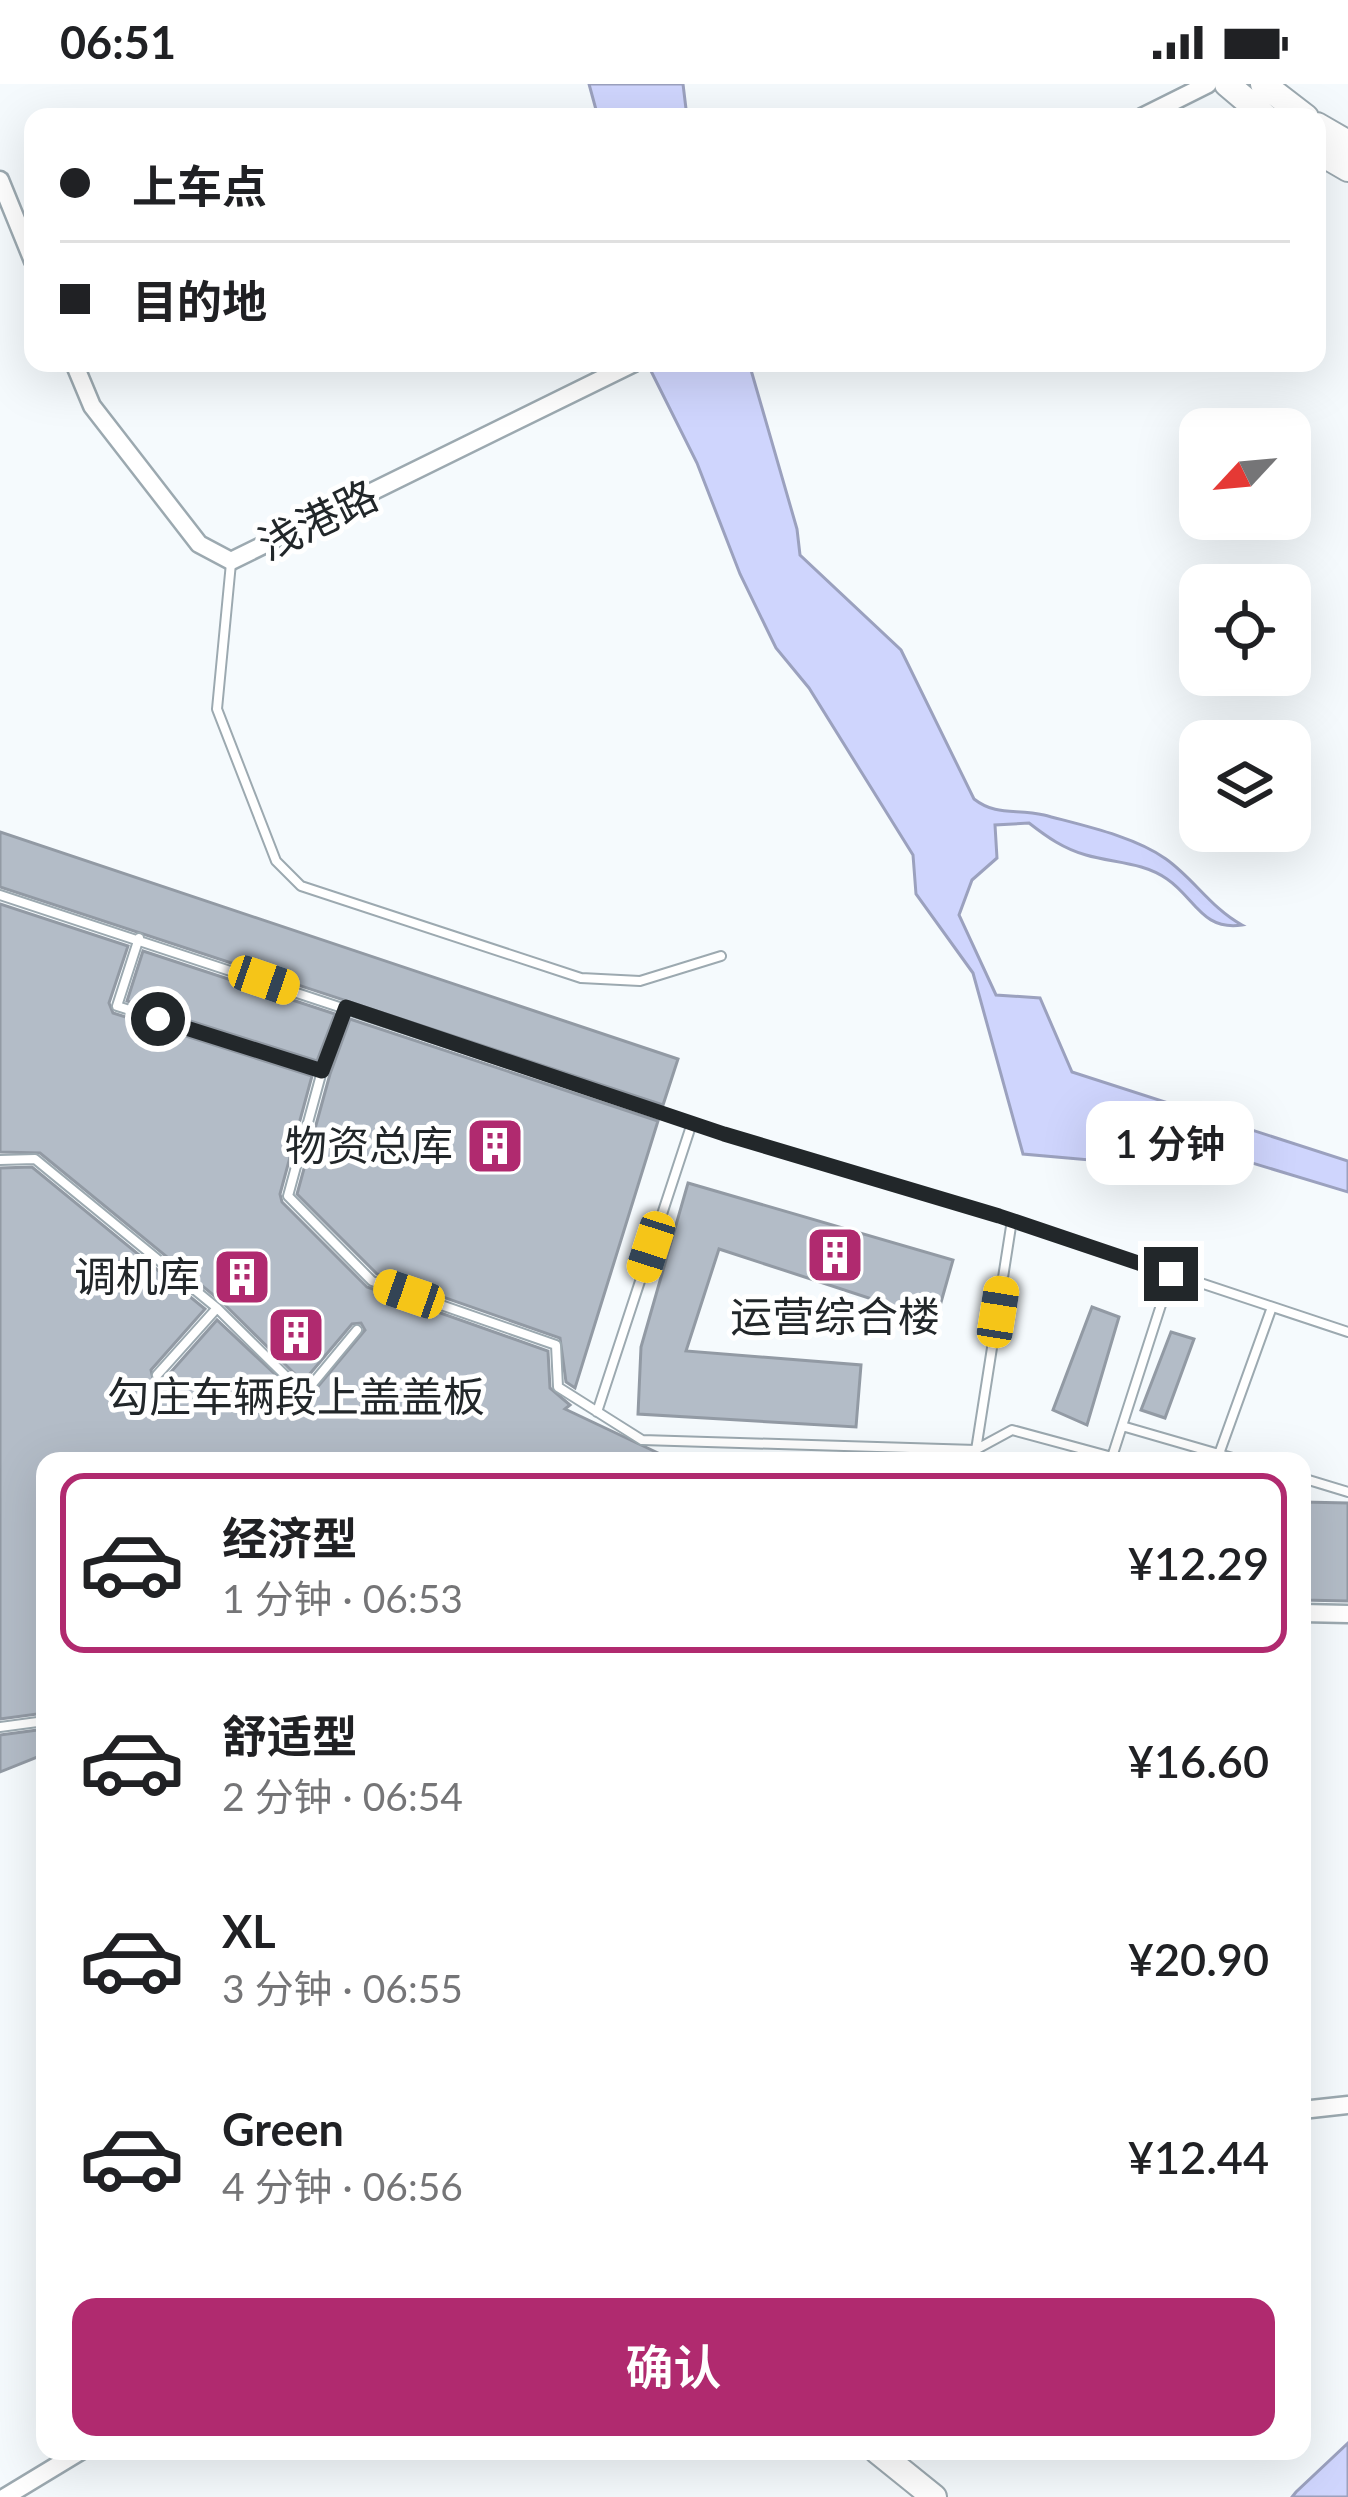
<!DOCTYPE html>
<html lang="zh">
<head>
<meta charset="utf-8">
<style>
	:root { --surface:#fff; --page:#f6f6f6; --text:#202124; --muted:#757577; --line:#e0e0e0; --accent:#b02a6f }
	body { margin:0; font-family:Lato,"Noto Sans SC",sans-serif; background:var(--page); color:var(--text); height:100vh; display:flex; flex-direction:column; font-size:45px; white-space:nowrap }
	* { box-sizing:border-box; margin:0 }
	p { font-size:39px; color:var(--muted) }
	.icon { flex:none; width:66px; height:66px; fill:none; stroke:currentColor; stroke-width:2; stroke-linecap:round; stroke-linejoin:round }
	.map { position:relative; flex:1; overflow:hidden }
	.panel { position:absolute; left:36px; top:1368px; width:1275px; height:1008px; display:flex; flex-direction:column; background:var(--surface); border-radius:24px; box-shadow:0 12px 48px #0002 }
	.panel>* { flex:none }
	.top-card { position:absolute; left:24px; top:24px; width:1302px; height:264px; border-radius:24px; box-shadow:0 12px 48px #0002; display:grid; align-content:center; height:264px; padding:0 36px; background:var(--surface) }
	.needle { width:78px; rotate:244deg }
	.controls { position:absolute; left:1179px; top:324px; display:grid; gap:24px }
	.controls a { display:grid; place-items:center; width:132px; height:132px; border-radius:24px; background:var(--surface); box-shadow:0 12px 48px #0002; font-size:60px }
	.end { position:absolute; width:54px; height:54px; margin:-27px; border:15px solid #22272a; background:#fff; box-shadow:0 0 0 6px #fff }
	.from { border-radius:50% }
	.bubble { position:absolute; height:84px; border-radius:24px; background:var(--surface); box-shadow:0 12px 48px #0002; font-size:39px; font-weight:600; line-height:84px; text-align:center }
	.car { position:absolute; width:36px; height:72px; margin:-36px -18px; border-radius:15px; box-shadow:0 0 9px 3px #0007; background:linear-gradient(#f5c518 24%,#345 0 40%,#f5c518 0 76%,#345 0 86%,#f5c518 0) }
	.top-card b { display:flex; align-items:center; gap:42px; height:114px; font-size:45px }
	.top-card b+b { border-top:3px solid var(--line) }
	.top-card i { width:30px; height:30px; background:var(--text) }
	ul { padding:21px 0 0; list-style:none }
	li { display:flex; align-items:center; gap:36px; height:180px; margin:0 24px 18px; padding:0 12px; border:6px solid transparent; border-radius:24px }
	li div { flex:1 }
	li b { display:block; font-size:45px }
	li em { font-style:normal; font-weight:600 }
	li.current { border-color:var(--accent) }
	li>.icon { width:108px; height:108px; stroke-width:1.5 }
	.button { display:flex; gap:24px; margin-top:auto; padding:24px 36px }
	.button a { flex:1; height:138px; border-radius:24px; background:var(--accent); color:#fff; font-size:48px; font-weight:600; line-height:138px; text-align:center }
	.status { display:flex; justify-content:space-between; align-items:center; height:84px; padding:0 60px; background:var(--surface); direction:ltr }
	.status svg { height:33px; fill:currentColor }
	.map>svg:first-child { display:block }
	.water { fill:#cfd5fd; stroke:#9ba1be; stroke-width:3 }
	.building { fill:#b3bcc7; stroke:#929aa4; stroke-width:3 }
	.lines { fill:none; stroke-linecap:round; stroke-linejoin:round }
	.lane-casing { stroke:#9ca9b0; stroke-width:12 }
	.street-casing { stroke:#9ca9b0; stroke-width:21 }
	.secondary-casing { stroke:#9ca9b0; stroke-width:28 }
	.lane { stroke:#fff; stroke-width:8 }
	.street { stroke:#fff; stroke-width:16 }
	.secondary { stroke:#fff; stroke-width:24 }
	.route { stroke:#22272a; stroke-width:15 }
	.labels { text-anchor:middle; stroke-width:10; stroke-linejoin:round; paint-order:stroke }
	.street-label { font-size:42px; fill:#22272a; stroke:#fff }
	.poi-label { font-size:42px; fill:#22272a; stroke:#fff; text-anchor:end }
</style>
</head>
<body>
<div class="status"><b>06:51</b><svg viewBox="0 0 49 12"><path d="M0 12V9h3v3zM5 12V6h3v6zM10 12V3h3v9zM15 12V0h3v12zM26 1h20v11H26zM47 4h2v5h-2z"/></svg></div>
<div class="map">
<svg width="1348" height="2413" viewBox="0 0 1348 2413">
	<rect width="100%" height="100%" fill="#f5fafd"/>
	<path class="water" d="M 589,0 L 683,0 L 687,33 L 598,33 Z
		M 647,279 L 749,279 L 797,445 L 800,471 L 901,566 L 974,715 C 997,733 1017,724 1044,731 C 1081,741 1134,752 1166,775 C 1194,795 1211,824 1242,841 C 1202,847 1195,814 1167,795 C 1143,778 1113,779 1086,771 C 1064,765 1047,753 1029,739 L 995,741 L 997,774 L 972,796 L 959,831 L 996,911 L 1040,914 L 1072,988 L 1348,1077 L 1348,1108 L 1130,1042 L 1101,1077 L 1023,1070 L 973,889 L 916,810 L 913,771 L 809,604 L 776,564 L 740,490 L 697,379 Z
		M 1348,2359 L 1348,2413 L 1292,2413 L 1296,2408 Z"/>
	<path class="building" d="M 0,748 L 678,975 L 663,1021 L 0,803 Z
		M 0,820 L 128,862 L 109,919 L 113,929 L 312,992 L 280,1110 L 282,1118 L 367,1203 L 548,1267 L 550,1304 L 570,1321 L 565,1325 L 675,1377 L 45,1377 L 45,1629 L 0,1635 L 0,1084 L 32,1083 L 205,1225 L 151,1286 L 154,1299 L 163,1297 L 217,1236 L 305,1318 L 365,1246 L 361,1239 L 352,1240 L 303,1298 L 222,1218 L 40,1069 L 0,1068 Z
		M 143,867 L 335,930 L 317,977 L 127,917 Z
		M 350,935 L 658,1037 L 575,1304 L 566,1298 L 560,1254 L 377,1190 L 297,1110 L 330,990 Z
		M 688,1099 L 953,1176 L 936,1236 L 719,1165 L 686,1267 L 861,1281 L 856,1343 L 638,1330 L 641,1263 Z
		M 1092,1223 L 1119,1233 L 1087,1341 L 1053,1326 Z
		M 1171,1248 L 1194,1255 L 1165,1334 L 1141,1326 Z
		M 1302,1418 L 1348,1419 L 1348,1517 L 1302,1516 Z
		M 45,1645 L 45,1670 L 0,1688 L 0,1651 Z"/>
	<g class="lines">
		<defs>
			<path id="lane" d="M 231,479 L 217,625 L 276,777 L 301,802 L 581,894 L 640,897 L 721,872
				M 0,811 L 724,1050 L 999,1132 L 1348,1248
				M 139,854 L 117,922 L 322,987
				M 346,924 L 322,987 L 288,1112 L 372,1197 L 556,1261 L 558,1303 L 642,1356 L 976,1366 L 1012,1136
				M 0,1076 L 35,1075 L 217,1224
				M 157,1291 L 217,1224 L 304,1310 L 357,1246
				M 597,1328 L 692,1039
				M 1122,1342 L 1243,1377
				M 977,1365 L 1012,1346 L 1112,1373 L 1171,1190
				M 1219,1370 L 1272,1223
				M 1302,1394 L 1348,1408
				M 0,1643 L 45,1637"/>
			<path id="street" d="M 1142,33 L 1208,0
				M 0,96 L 33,177
				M 74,279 L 92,322 L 199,460 L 231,477 L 634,279
				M 1302,1529 L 1348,1530
				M 1302,2026 L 1348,2021
				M 5,2413 L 81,2367"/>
			<path id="secondary" d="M 1227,0 L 1266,33
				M 1263,0 L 1306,33
				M 1317,41 L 1348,59
				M 1317,67 L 1348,85
				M 877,2367 L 934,2413"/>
		</defs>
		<use href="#lane" class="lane-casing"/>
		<use href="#street" class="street-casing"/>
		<use href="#secondary" class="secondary-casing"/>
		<use href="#lane" class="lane"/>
		<use href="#street" class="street"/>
		<use href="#secondary" class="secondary"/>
	</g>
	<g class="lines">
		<path class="route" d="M 158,935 L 322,987 L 346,923 L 724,1050 L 999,1132 L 1171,1190"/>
	</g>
	<defs>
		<symbol id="building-square" viewBox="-11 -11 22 22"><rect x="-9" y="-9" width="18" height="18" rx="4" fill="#b02a6f" stroke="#fff"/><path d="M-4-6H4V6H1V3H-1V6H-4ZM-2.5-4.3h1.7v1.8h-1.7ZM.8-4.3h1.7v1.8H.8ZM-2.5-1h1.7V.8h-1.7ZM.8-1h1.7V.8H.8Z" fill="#fff"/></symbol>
	</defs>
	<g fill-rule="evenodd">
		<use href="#building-square" x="462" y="1029" width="66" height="66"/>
		<use href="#building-square" x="802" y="1138" width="66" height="66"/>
		<use href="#building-square" x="209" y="1160" width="66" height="66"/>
		<use href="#building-square" x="263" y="1218" width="66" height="66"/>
	</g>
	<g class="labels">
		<g class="street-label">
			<text transform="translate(318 436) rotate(-26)" y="15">浅港路</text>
		</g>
		<g class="poi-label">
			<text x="453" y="1077">物资总库</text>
			<text x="200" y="1208">调机库</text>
			<text x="835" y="1248" text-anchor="middle">运营综合楼</text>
			<text x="296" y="1328" text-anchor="middle">勾庄车辆段上盖盖板</text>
		</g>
	</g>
</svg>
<div class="controls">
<a><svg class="needle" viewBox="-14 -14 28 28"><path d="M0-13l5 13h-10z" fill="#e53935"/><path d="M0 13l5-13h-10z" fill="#757577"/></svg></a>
<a><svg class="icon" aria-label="locate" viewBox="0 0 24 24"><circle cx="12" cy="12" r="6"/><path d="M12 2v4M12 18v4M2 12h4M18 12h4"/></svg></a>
<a><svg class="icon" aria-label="layers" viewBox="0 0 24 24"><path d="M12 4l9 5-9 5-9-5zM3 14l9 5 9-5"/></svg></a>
</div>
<i class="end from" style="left:158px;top:935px"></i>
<i class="end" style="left:1171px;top:1190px"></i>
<div class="bubble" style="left:1086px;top:1017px;width:168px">1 分钟</div>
<i class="car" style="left:264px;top:896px;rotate:109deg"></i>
<i class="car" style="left:651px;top:1163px;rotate:198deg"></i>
<i class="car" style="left:409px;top:1210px;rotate:289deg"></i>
<i class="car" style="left:998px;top:1228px;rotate:9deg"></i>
<div class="top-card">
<b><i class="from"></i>上车点</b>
<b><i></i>目的地</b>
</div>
<section class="panel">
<ul>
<li class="current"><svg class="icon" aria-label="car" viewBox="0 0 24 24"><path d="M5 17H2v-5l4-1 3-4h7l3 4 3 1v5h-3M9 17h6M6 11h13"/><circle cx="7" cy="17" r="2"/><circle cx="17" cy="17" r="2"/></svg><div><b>经济型</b><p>1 分钟 · 06:53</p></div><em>¥12.29</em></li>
<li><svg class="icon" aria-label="car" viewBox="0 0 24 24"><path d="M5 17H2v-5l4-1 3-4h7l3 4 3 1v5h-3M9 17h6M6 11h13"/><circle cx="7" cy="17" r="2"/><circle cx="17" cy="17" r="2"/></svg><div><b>舒适型</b><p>2 分钟 · 06:54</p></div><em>¥16.60</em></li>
<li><svg class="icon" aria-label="car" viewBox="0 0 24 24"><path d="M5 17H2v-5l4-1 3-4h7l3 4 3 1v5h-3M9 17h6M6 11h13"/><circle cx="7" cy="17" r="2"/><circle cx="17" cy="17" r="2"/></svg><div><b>XL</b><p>3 分钟 · 06:55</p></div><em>¥20.90</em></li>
<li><svg class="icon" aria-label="car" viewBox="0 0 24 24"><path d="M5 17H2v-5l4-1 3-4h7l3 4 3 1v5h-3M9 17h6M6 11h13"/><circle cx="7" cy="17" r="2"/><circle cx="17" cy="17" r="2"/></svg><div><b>Green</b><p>4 分钟 · 06:56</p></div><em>¥12.44</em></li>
</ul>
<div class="button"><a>确认</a></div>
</section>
</div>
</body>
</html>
